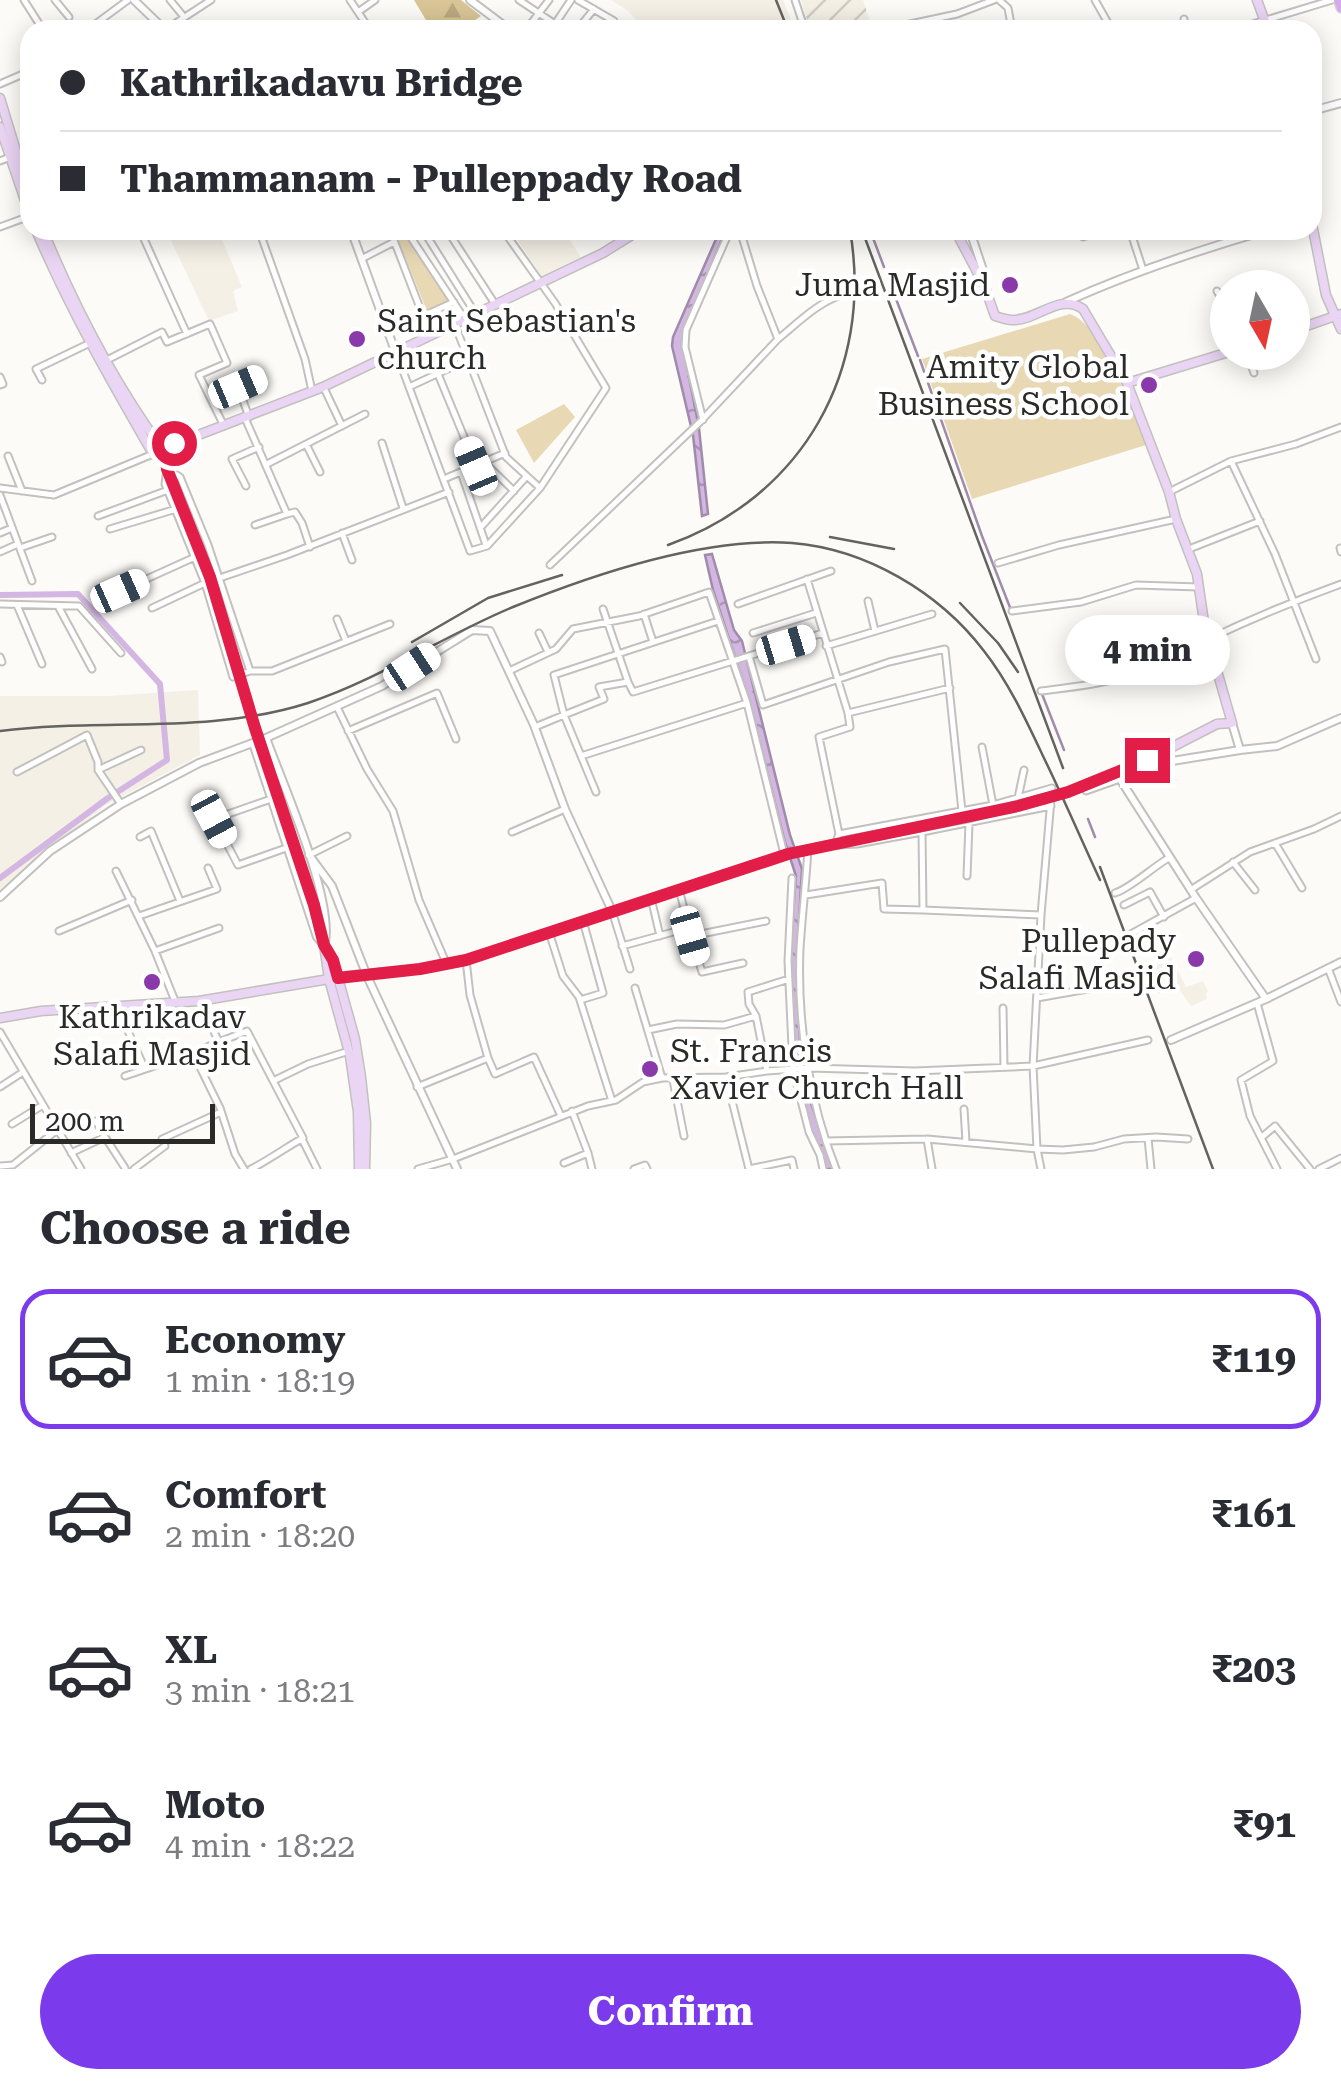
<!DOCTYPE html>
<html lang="en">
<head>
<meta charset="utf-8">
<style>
	:root { --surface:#fff; --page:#f2f2f3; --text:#2b2b33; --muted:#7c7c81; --line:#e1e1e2; --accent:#7c3aed }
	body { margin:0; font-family:"Roboto Serif",serif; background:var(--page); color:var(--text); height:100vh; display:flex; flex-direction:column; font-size:38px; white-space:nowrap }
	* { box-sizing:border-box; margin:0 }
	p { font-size:32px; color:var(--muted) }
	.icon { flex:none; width:55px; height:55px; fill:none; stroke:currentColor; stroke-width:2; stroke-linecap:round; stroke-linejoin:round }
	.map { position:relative; height:1169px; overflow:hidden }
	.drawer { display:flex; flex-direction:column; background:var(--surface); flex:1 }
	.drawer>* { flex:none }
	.top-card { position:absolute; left:20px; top:20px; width:1302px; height:220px; border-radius:30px; box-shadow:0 5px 25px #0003; display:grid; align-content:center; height:220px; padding:0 40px; background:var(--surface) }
	.needle { width:65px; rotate:171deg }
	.tools { position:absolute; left:1210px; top:270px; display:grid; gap:20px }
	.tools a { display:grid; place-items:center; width:100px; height:100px; border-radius:50%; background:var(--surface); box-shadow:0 5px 25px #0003; font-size:50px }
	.scale { position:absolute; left:30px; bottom:25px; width:185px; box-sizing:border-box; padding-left:10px; border:5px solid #2a2a29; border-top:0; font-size:28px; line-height:35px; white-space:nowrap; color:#2a2a29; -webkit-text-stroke:8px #fff; paint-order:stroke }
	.end { position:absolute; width:45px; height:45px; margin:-22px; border:12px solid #e11d48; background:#fff; box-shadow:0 0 0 5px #fff }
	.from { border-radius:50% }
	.bubble { position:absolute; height:70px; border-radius:35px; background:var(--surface); box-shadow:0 5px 25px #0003; font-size:32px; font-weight:700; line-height:70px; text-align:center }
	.car { position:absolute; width:30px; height:60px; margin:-30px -15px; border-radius:12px; box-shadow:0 0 8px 2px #0007; background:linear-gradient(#fff 24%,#345 0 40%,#fff 0 76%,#345 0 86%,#fff 0) }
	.top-card b { display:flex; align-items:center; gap:35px; height:95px; font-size:38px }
	.top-card b+b { border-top:2px solid var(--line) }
	.top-card i { width:25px; height:25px; background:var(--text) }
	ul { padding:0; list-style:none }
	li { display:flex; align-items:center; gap:30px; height:140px; margin:0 20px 15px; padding:0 20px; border:5px solid transparent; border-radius:30px }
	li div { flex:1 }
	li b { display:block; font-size:38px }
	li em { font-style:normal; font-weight:700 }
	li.selected { border-color:var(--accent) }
	li>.icon { width:90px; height:90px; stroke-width:1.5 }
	h2 { padding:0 40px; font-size:45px; line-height:120px }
	.primary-button { display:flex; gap:20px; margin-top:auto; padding:20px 40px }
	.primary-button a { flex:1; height:115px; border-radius:60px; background:var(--accent); color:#fff; font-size:40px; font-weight:700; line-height:115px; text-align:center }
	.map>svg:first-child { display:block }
	.built { fill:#f4f0e6 }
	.industrial { fill:url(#industrial-furrows) }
	.forest { fill:url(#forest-firs) }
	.green { fill:#e8d9b4 }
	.water { fill:url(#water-ripples); stroke:#a08caa; stroke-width:2.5 }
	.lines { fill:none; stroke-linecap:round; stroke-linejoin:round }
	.stream { stroke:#a08caa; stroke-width:2.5 }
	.canal { stroke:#d3b6e1; stroke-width:6 }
	.minor-casing { stroke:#c2c1be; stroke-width:9 }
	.tertiary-casing { stroke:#c2c1be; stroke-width:10 }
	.secondary-casing { stroke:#c2c1be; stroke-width:11 }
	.primary-casing { stroke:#d4d4d4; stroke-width:11 }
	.minor { stroke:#fff; stroke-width:5 }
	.tertiary { stroke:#fff; stroke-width:6 }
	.secondary { stroke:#ead5f4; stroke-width:8 }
	.primary { stroke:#d6aae8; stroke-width:8 }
	.rail { stroke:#636361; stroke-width:2.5 }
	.secondary-bridge-casing { stroke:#c2c1be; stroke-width:11; stroke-linecap:butt }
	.secondary-bridge { stroke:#ead5f4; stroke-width:8 }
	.route { stroke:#e11d48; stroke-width:12 }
	.poi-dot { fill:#8939a9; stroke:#fff; stroke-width:4 }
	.labels { text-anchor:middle; stroke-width:9; stroke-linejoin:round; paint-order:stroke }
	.poi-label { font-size:32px; fill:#2a2a29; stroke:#fff; text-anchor:end }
</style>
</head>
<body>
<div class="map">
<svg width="1341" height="1169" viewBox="0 0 1341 1169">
	<defs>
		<pattern id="industrial-furrows" width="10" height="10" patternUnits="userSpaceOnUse" patternTransform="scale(2.5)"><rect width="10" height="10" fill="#f4f0e6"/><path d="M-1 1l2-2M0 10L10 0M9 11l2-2" fill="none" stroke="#d1cec5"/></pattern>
		<pattern id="forest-firs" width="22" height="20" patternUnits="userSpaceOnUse" patternTransform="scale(2.5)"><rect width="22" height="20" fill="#d9c595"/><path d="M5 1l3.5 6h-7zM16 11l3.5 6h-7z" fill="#baa980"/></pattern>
		<pattern id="water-ripples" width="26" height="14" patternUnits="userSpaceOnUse" patternTransform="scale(2.5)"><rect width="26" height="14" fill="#d3b6e1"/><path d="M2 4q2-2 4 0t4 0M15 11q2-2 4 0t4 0" fill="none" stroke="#ab94b6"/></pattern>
	</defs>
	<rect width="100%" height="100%" fill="#fcfbf8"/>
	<path class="built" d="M 611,0 L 783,0 L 795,30 L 645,30 L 628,11 Z
		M 166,230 L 218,230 L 242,287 L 233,291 L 238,311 L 209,321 Z
		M 511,230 L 563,230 L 581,257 L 541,276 Z
		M 198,690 L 200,755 L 106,805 L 0,889 L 0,696 L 108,696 Z
		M 1171,957 L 1186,987 L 1203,981 L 1208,991 L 1206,993 L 1207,999 L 1191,1006 L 1178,988 L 1157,994 L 1159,990 L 1152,968 Z"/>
	<path class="industrial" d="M 801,0 L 863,0 L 873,30 L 810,30 Z"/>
	<path class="forest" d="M 414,0 L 461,0 L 481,16 L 461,30 L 432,30 Z"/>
	<path class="green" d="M 405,235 L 449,301 L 427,311 L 397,238 Z
		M 1070,314 C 1102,324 1134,414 1146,445 L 972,499 L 922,359 Z
		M 564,404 L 575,417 L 534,463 L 516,430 Z"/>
	<path class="water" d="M 720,230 L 726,230 L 685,328 L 683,346 L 699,428 L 708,514 L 702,516 L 693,435 L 672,346 L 673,337 Z
		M 712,554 L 734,630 L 742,641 L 790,835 L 802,869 L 797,952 L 800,1042 L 811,1103 L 833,1169 L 825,1169 L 811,1130 L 795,1065 L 790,953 L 796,876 L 784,839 L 749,700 L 713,590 L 705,555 Z"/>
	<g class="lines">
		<path class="stream" d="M 870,230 L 884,267
			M 886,273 L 918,356
			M 920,360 L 982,536 L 1011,610
			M 1042,694 L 1064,750
			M 1088,819 L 1095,837"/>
		<path class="canal" d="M 0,595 L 78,594 L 160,684 L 167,760 L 108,798 L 0,878"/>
		<defs>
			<path id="minor" d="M 24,0 L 43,30
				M 55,0 L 69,17
				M 170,0 L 184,17
				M 350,0 L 370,30
				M 519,0 L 564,30
				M 578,0 L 614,21 L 608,30
				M 795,0 L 805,30
				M 999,0 L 1008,8 L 1012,30
				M 1095,0 L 1112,30
				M 358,12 L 375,0
				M 1184,19 L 1186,30
				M 555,24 L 571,0
				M 91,30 L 90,28 L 128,0
				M 165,30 L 211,0
				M 526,30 L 549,0
				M 577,30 L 594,9
				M 882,30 L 957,14 L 994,0
				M 1233,30 L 1332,0
				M 0,84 L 30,71
				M 0,161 L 10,157
				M 0,227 L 30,216
				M 140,230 L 187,334
				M 259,230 L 305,359 L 312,391
				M 390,230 L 430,334
				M 406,230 L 464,318
				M 423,230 L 475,313
				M 447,230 L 495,304
				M 1130,230 L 1143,270
				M 1083,237 L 1102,230
				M 363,258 L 394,242
				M 1217,291 L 1228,310
				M 423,316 L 454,302
				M 455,325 L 506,457 L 540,488
				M 778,339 C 799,322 819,301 845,294
				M 396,352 L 470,551 L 487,546 L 540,488 L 606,388 L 555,303 L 503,230
				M 1246,352 L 1254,373
				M 107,360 L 162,332 L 167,342 L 210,324 L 227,363 L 199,375 L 224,426
				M 438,374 L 476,466
				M 0,377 L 3,384 L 0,385
				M 42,380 L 36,369 L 90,343
				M 409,387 L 469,359
				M 324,388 L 342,426
				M 249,417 L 238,387 L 260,377
				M 245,418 L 287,514
				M 703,420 L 685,347 L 686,330 L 730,230
				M 382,443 L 403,508
				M 306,444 L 320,472
				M 8,456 L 22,491
				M 1231,461 L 1275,554 L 1316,659
				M 484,462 L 514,491
				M 267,464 L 365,414
				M 461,472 L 486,545
				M 444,479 L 505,453
				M 246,486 L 232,459 L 259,447
				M 0,488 L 54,495 L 153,454
				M 1169,492 L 1231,461 L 1296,444 L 1341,427
				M 0,495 L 32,581
				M 287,514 L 295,512 L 302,523 L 310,547
				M 98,516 L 168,490
				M 255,525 L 287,514
				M 480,528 L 527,476
				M 110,529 L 176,509
				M 0,533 L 12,528
				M 342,533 L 352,560
				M 20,548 L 52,537
				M 1340,548 L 1341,552
				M 1189,549 L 1260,521
				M 0,552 L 18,544
				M 998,563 L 1059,545 L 1176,519
				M 550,565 L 700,422 L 778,339 L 757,286 L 740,230
				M 807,579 L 848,713 L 850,727 L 819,737 L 839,834
				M 120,591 L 195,557
				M 868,601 L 875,631
				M 0,604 L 79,606 L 121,653
				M 738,604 L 831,571
				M 17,605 L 42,664
				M 58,606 L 92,669
				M 152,608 L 205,583 L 287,555 L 449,492
				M 603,609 L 628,682
				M 1012,611 L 1081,602 L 1136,585 L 1199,587
				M 644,614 L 653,642
				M 337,619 L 346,641
				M 539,633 L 548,652
				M 753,633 L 816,613
				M 826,646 L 932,614
				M 749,656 L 763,705 L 889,662 L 945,649 L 962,811
				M 0,657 L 2,662
				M 250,671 L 208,545 L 180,477 L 167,469 L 165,484 L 205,583 L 233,677 L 250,671 L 272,671 L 390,624
				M 509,671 L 556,649 L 573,629 L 639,616 L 709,592 L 747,703 L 784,854
				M 1041,691 C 1072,687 1104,684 1133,674 C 1161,665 1185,650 1211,638 C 1253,618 1297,600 1341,584
				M 337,707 L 367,769 L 393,811 L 419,900 L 447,965
				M 848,713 L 950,688
				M 535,727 L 564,715 L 554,675 L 718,621
				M 348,731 L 437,693 L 456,739
				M 982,747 L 993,805
				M 581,756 L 747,703
				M 98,770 L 141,750
				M 17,772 L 87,735 L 98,762 L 98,770 L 121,804
				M 1086,791 L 1120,779
				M 596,792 L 564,715 L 604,699 L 599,687 L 628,682 L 633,692 L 823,633
				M 1018,798 L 1024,770
				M 271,799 L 214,819 L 238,865 L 289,847
				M 512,832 L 565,809
				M 922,832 L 1051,806
				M 140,837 L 151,831 L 180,901
				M 836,842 L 839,834 L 993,805 L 1052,788 L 1041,915 L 1033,1066 L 1148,1040
				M 1275,843 L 1302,888
				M 837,845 L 857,844 L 922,832 L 923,910 L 1041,915
				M 808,849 C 806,883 802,916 800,949 C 797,1022 809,1101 836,1169
				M 309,855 L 347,836
				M 1233,862 L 1255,890
				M 116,871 L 155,951 L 175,1001
				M 967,876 L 969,823
				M 792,878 L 788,961 L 793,1069 L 809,1132 L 820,1155 L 823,1169
				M 679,889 L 691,936 L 766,921
				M 1192,889 L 1250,852 L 1314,829 L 1341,816
				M 1115,893 C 1129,889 1152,868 1167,859 L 1171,859
				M 806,895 L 882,883 L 884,909 L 923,910
				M 651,898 L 660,936
				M 1124,905 L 1150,892 L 1164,917
				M 612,911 L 630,969
				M 139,916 L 217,889 L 208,868
				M 59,931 L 132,900
				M 549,932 L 563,976 L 579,997 L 612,1101
				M 1131,934 L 1196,898
				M 691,936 L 702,972 L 743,963
				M 622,946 L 688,928
				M 155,951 L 219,928
				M 466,960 L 470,995 L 488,1058
				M 1328,968 L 1341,1002
				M 635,988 L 662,1078
				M 1037,998 L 1099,987 L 1124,979
				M 580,1000 L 603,993 L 583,921
				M 1257,1003 L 1273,1061 L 1241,1080 L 1250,1116 L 1277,1169
				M 1003,1008 L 1004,1067
				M 120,1013 L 144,1067
				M 756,1016 L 749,1004 L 748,992 L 789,979
				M 648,1030 L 677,1024 L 724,1025 L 756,1016 L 767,1071
				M 0,1032 L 81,1169
				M 219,1042 L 247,1031 L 303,1138 C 285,1148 269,1160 251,1169
				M 193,1053 L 220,1108 L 235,1154 L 244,1169
				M 125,1076 L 193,1053 L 219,1042 L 199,1001
				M 726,1077 L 749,1169
				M 275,1080 L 308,1064 L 349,1051
				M 673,1080 L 684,1136
				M 0,1087 L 23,1072
				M 417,1087 L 488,1058 L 495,1074 L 534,1057 L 561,1116
				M 964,1109 L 966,1142
				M 572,1111 L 588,1153 L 592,1169
				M 12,1124 L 43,1105
				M 105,1137 L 125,1168
				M 1262,1137 L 1275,1126 L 1310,1169
				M 1148,1138 L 1151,1169
				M 162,1139 L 221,1112
				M 302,1139 L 317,1169
				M 927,1139 L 932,1169
				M 826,1141 L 927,1139 L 1037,1149 L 1041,1169
				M 71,1153 L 105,1137 L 96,1121
				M 564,1163 L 588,1153
				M 0,1166 L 13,1165 L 57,1130
				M 134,1169 L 165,1146
				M 418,1169 L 453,1159 L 588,1106 L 616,1100 L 643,1082 L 662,1078 L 726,1077 L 767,1071 L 809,1068 L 915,1071 L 1033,1066 L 1037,1149 L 1063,1150 L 1094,1147 L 1124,1139 L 1156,1137 L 1188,1139
				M 634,1169 L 645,1165 L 647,1169
				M 749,1169 L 792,1160 L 794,1169
				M 1319,1169 L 1341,1158"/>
			<path id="tertiary" d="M 134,0 L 165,30
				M 470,0 L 510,30
				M 1312,111 L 1341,103
				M 351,230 L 395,351
				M 977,230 L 971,234 L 986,279 L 984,284
				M 1066,302 C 1132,272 1199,250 1268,230
				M 1232,723 L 1240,750
				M 266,738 C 283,785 333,896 325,942
				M 253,743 L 317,937 L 323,944
				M 309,855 L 332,886 L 367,976 L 457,1169
				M 0,897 L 50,851 L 121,804 L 199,763 L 266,738 L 382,686 L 472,630 L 490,631 L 534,725 L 565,809 L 612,911
				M 1266,999 L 1196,898 L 1120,779 L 1166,762 L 1240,750 L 1277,746 L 1341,718
				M 1171,1040 L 1266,999 L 1341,962"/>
			<path id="secondary" d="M 1257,0 L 1268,30
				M 0,98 L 30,197
				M 0,127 L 30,215
				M 1312,224 L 1326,295 L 1341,329
				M 36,230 C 69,308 111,381 153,454 L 162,460
				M 43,230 C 74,306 114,382 162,449
				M 955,230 L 984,285 L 995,316 C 998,317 1008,320 1012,320 C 1037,321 1060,292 1083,309 L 1127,383 L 1169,492 L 1176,519 L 1197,574 L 1205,629 L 1232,723 L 1217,724
				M 1292,331 L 1341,314
				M 1127,383 L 1229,352
				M 162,449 L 323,387 L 603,253 L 635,233 L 646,230
				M 162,458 L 173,481
				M 314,905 L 324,945 L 329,979 L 350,1056 L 358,1112 L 359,1169
				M 327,949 L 333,960 L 355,1039 L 361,1077 L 366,1123 L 365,1169
				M 338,977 L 420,969 L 466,960 L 788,854 L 847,841
				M 0,1018 L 41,1011 L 199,1001 L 329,979"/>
			<path id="primary" d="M 1338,0 L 1341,8"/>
		</defs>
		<use href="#minor" class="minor-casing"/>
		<use href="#tertiary" class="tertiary-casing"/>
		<use href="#secondary" class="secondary-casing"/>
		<use href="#primary" class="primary-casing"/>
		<use href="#minor" class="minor"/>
		<use href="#tertiary" class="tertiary"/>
		<use href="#secondary" class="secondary"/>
		<use href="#primary" class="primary"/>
		<path class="rail" d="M 776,0 L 788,30
			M 862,230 L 1063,768
			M 830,537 L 894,549
			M 668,545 C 803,497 874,370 850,230
			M 960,603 L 998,643 L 1018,672
			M 412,642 L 488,598 L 562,575
			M 0,731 C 102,718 208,735 308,703 C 380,679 443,636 513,607 C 594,574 704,537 792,543 C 866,549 939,592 984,651 C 1009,683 1026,720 1043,756 C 1063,797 1081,839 1100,880
			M 1100,867 L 1213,1169"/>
		<defs>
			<path id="secondary-bridge" d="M 173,481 L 210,577 L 255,728 L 314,905
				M 847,841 L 972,817 L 1069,792 L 1147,760 L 1217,724"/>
		</defs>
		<use href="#secondary-bridge" class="secondary-bridge-casing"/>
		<use href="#secondary-bridge" class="secondary-bridge"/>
	</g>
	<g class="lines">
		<path class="route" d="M 174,443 L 168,455 L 167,469 L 210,577 L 255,728 L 314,905 L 324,945 L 333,960 L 338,978 L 420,969 L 466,960 L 788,854 L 1018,806 L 1068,792 L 1147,760"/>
	</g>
	<g class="poi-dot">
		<circle cx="1010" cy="285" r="10"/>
		<circle cx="357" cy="339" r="10"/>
		<circle cx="1149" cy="385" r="10"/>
		<circle cx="1196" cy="959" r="10"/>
		<circle cx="152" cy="982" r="10"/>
		<circle cx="650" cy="1069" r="10"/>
	</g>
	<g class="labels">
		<g class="poi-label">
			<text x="990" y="296">Juma Masjid</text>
			<text x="377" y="332" text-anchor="start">Saint Sebastian's<tspan x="377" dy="37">church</tspan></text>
			<text x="1129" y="378">Amity Global<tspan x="1129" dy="37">Business School</tspan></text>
			<text x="1176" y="952">Pullepady<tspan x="1176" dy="37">Salafi Masjid</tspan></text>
			<text x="152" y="1028" text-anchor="middle">Kathrikadav<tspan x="152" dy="37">Salafi Masjid</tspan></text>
			<text x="670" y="1062" text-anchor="start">St. Francis<tspan x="670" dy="37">Xavier Church Hall</tspan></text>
		</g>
	</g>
</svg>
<div class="tools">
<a><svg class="needle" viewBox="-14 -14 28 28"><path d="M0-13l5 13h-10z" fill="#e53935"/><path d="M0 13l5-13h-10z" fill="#7c7c81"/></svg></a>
</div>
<div class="scale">200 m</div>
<i class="end from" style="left:174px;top:443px"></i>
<i class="end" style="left:1147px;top:760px"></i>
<div class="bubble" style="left:1065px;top:615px;width:165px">4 min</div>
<i class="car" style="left:238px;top:387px;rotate:67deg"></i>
<i class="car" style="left:476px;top:466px;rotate:337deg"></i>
<i class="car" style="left:120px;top:591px;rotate:66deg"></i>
<i class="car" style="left:786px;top:645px;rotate:73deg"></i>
<i class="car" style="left:412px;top:667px;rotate:57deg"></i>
<i class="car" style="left:214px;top:819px;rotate:152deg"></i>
<i class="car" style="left:690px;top:936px;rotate:164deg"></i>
<div class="top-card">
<b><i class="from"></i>Kathrikadavu Bridge</b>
<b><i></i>Thammanam - Pulleppady Road</b>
</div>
</div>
<section class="drawer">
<h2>Choose a ride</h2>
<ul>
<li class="selected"><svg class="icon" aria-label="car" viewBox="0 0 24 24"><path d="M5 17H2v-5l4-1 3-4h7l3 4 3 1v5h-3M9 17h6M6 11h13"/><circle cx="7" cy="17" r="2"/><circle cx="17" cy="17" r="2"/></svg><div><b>Economy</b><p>1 min · 18:19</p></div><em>₹119</em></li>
<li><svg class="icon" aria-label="car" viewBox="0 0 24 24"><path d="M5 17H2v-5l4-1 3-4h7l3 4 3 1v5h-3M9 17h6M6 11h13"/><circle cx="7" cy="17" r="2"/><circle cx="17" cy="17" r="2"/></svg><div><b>Comfort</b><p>2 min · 18:20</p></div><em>₹161</em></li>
<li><svg class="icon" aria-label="car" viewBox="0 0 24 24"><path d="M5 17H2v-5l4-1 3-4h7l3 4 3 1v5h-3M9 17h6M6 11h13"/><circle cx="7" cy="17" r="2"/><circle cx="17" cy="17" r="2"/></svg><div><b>XL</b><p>3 min · 18:21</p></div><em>₹203</em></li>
<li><svg class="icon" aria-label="car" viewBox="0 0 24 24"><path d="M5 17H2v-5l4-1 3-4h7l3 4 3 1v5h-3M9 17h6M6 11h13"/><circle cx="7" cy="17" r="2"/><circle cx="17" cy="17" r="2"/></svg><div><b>Moto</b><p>4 min · 18:22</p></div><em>₹91</em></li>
</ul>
<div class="primary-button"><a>Confirm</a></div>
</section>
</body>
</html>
